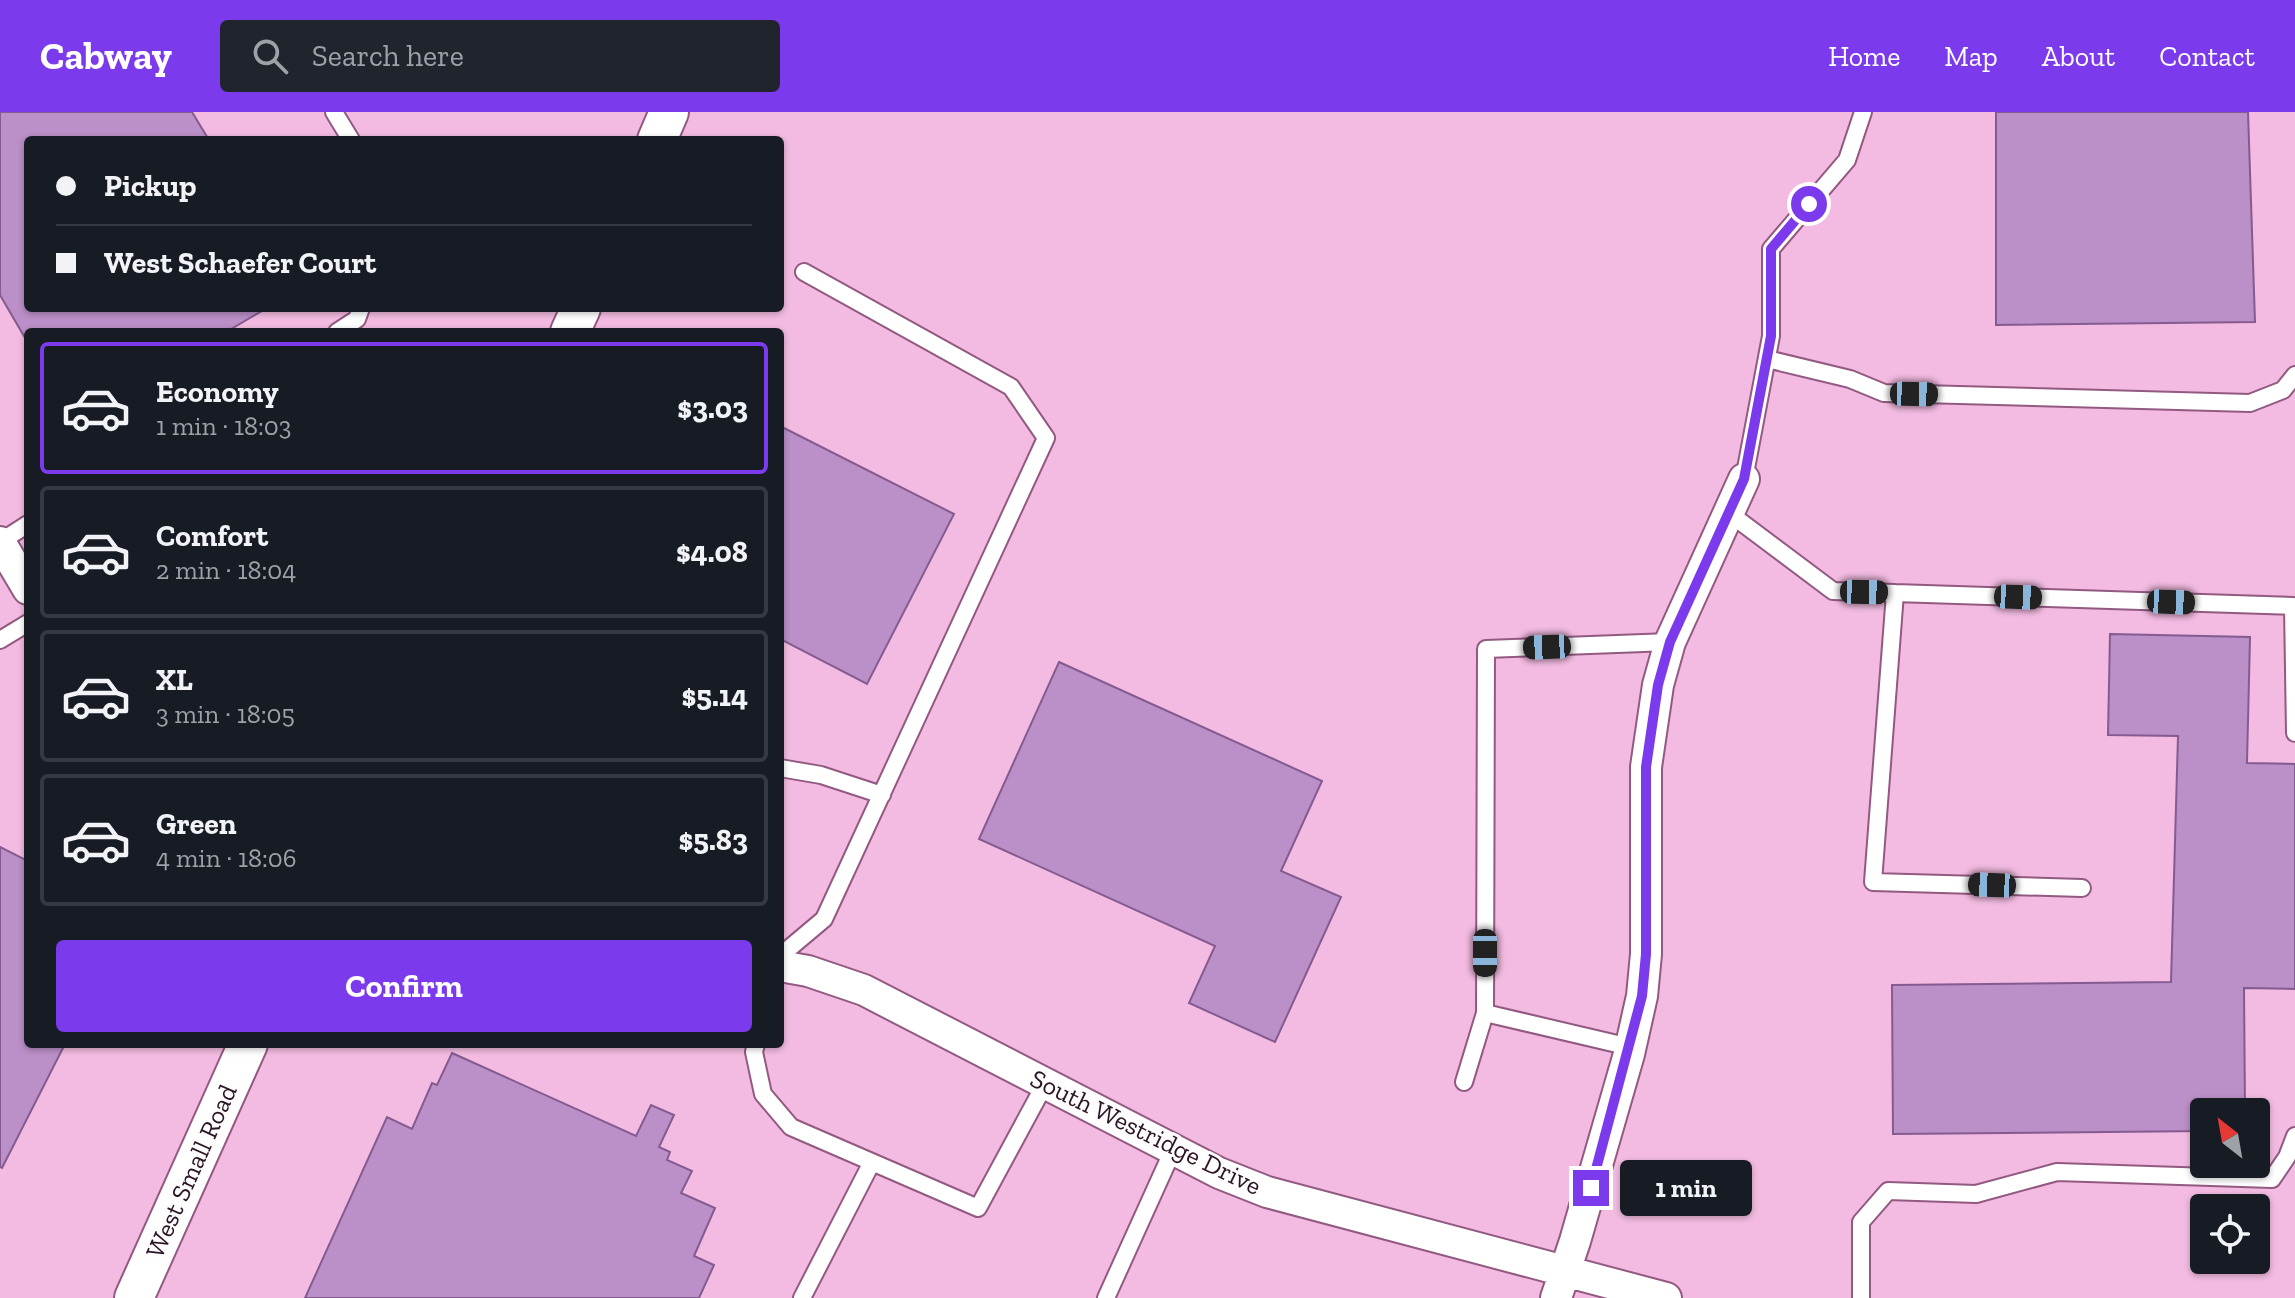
<!DOCTYPE html>
<html lang="en">
<head>
<meta charset="utf-8">
<style>
	:root { --surface:#171b24; --page:#20242c; --text:#f1f3f6; --muted:#9ea1a6; --line:#363941; --accent:#7c3aed }
	body { margin:0; font-family:"Zilla Slab",serif; background:var(--page); color:var(--text); height:100vh; display:flex; flex-direction:column; font-size:30px; white-space:nowrap }
	* { box-sizing:border-box; margin:0 }
	p { font-size:26px; color:var(--muted) }
	.icon { flex:none; width:44px; height:44px; fill:none; stroke:currentColor; stroke-width:2; stroke-linecap:round; stroke-linejoin:round }
	.map { position:relative; flex:1; overflow:hidden }
	.panel { position:absolute; left:24px; top:216px; width:760px; height:720px; display:flex; flex-direction:column; background:var(--surface); border-radius:8px; box-shadow:0 2px 6px #0004 }
	.panel>* { flex:none }
	.top-card { position:absolute; left:24px; top:24px; width:760px; height:176px; border-radius:8px; box-shadow:0 2px 6px #0004; display:grid; align-content:center; height:176px; padding:0 32px; background:var(--surface) }
	.needle { width:52px; rotate:329deg }
	.fabs { position:absolute; left:2190px; top:986px; display:grid; gap:16px }
	.fabs a { display:grid; place-items:center; width:80px; height:80px; border-radius:8px; background:var(--surface); box-shadow:0 2px 6px #0004; font-size:40px }
	.end { position:absolute; width:36px; height:36px; margin:-18px; border:10px solid #7c3aed; background:#fff; box-shadow:0 0 0 4px #fff }
	.from { border-radius:50% }
	.bubble { position:absolute; height:56px; border-radius:8px; background:var(--surface); box-shadow:0 2px 6px #0004; font-size:26px; font-weight:800; line-height:56px; text-align:center }
	.car { position:absolute; width:24px; height:48px; margin:-24px -12px; border-radius:10px; box-shadow:0 0 6px 2px #0007; background:linear-gradient(#222 24%,#8ab4d8 0 40%,#222 0 76%,#8ab4d8 0 86%,#222 0) }
	.top-card b { display:flex; align-items:center; gap:28px; height:76px; font-size:30px }
	.top-card b+b { border-top:2px solid var(--line) }
	.top-card i { width:20px; height:20px; background:var(--text) }
	ul { padding:14px 0 0; list-style:none }
	li { display:flex; align-items:center; gap:24px; height:132px; margin:0 16px 12px; padding:0 16px; border:4px solid var(--line); border-radius:8px }
	li div { flex:1 }
	li b { display:block; font-size:30px }
	li em { font-style:normal; font-weight:800 }
	li.active { border-color:var(--accent) }
	li>.icon { width:72px; height:72px; stroke-width:1.5 }
	.primary-button { display:flex; gap:16px; margin-top:auto; padding:16px 32px }
	.primary-button a { flex:1; height:92px; border-radius:8px; background:var(--accent); color:#fff; font-size:32px; font-weight:800; line-height:92px; text-align:center }
	header { display:flex; align-items:center; gap:48px; box-sizing:border-box; height:112px; padding:0 40px; background:var(--accent); color:#fff }
	header strong { font-size:38px }
	nav { display:flex; gap:44px; margin-inline-start:auto; font-size:28px }
	.search { width:560px; height:72px; background:var(--page); display:flex; align-items:center; gap:20px; box-sizing:border-box; padding:0 28px; border-radius:8px; color:var(--muted); font-size:30px }
	.map>svg:first-child { display:block }
	.built { fill:#f3bbe1; fill-rule:evenodd }
	.building { fill:#bb8fc7; stroke:#845b90; stroke-width:2 }
	.lines { fill:none; stroke-linecap:round; stroke-linejoin:round }
	.service-casing { stroke:#925981; stroke-width:20 }
	.minor-casing { stroke:#925981; stroke-width:34 }
	.tertiary-casing { stroke:#925981; stroke-width:42 }
	.service { stroke:#fff; stroke-width:16 }
	.minor { stroke:#fff; stroke-width:30 }
	.tertiary { stroke:#fff; stroke-width:38 }
	.route { stroke:#7c3aed; stroke-width:10 }
	.labels { text-anchor:middle; stroke-width:6; stroke-linejoin:round; paint-order:stroke }
	.street-label { font-size:26px; fill:#2b1425; stroke:#fdfdfd }
</style>
</head>
<body>
<header>
<strong>Cabway</strong>
<div class="search"><svg class="icon" aria-label="search" viewBox="0 0 24 24"><circle cx="10" cy="10" r="6"/><path d="M15 15l6 6"/></svg>Search here</div>
<nav><a>Home</a><a>Map</a><a>About</a><a>Contact</a></nav>
</header>
<div class="map">
<svg width="2295" height="1186" viewBox="0 0 2295 1186">
	<rect width="100%" height="100%" fill="#fecaed"/>
	<path class="built" d="M 0,0 L 2295,0 L 2295,1186 L 0,1186 ZM 28,28 L 780,28 L 780,196 L 28,196 ZM 28,220 L 780,220 L 780,932 L 28,932 ZM 2204,1000 L 2256,1000 L 2256,1052 L 2204,1052 ZM 2204,1096 L 2256,1096 L 2256,1148 L 2204,1148 Z"/>
	<path class="building" d="M 0,0 L 192,0 L 209,28 L 28,28 L 28,196 L 267,196 L 226,220 L 28,220 L 28,231 L 0,183 Z
		M 1996,0 L 2248,0 L 2255,210 L 1996,213 Z
		M 780,314 L 954,402 L 867,572 L 780,527 Z
		M 2110,522 L 2250,525 L 2247,651 L 2295,652 L 2295,877 L 2244,876 L 2245,1000 L 2204,1000 L 2204,1019 L 1893,1022 L 1892,873 L 2171,870 L 2178,624 L 2108,623 Z
		M 1059,550 L 1322,669 L 1281,759 L 1341,785 L 1275,930 L 1189,891 L 1215,834 L 979,727 Z
		M 0,735 L 28,749 L 28,932 L 65,932 L 2,1056 L 0,1055 Z
		M 452,941 L 636,1024 L 651,993 L 674,1003 L 659,1035 L 670,1040 L 667,1048 L 692,1059 L 681,1081 L 715,1096 L 694,1144 L 714,1153 L 699,1186 L 305,1186 L 387,1005 L 412,1017 L 432,971 L 437,973 Z"/>
	<g class="lines">
		<defs>
			<path id="service" d="M 334,0 L 351,28
				M 337,220 L 357,207 L 361,196
				M 1767,247 L 1850,267 L 1884,281 L 2250,291 L 2283,278 L 2295,263
				M 1744,367 L 1771,224 L 1771,137 L 1847,48 L 1863,0
				M 1729,401 L 1833,479 L 2293,494 L 2295,621
				M 0,430 L 28,412
				M 1895,481 L 1873,770 L 2082,776
				M 0,528 L 28,511
				M 780,656 L 821,663 L 882,683
				M 780,844 L 824,807 L 1046,326 L 1011,275 L 804,160
				M 756,932 L 754,940 L 763,982 L 791,1015 L 978,1096 L 1045,972
				M 1630,935 L 1485,901 L 1486,537 L 1670,530
				M 1464,970 L 1485,901
				M 802,1186 L 872,1050
				M 1106,1186 L 1173,1038
				M 1861,1186 L 1861,1110 L 1888,1079 L 1976,1082 L 2057,1060 L 2272,1067 L 2287,1045 L 2295,1024"/>
			<path id="minor" d="M 0,430 L 28,477
				M 780,854 L 808,859 L 864,878 L 1219,1061 L 1267,1080 L 1666,1186
				M 1556,1186 L 1575,1129 L 1629,942 L 1642,884 L 1646,842 L 1646,655 L 1658,573 L 1670,530 L 1744,367"/>
			<path id="tertiary" d="M 657,28 L 669,0
				M 570,220 L 581,196
				M 134,1186 L 248,932"/>
		</defs>
		<use href="#service" class="service-casing"/>
		<use href="#minor" class="minor-casing"/>
		<use href="#tertiary" class="tertiary-casing"/>
		<use href="#service" class="service"/>
		<use href="#minor" class="minor"/>
		<use href="#tertiary" class="tertiary"/>
	</g>
	<g class="lines">
		<path class="route" d="M 1591,1076 L 1642,884 L 1646,842 L 1646,655 L 1658,573 L 1670,530 L 1744,367 L 1771,224 L 1771,137 L 1809,92"/>
	</g>
	<g class="labels">
		<g class="street-label">
			<text transform="translate(1146 1020) rotate(26)" y="9">South Westridge Drive</text>
			<text transform="translate(191 1059) rotate(-66)" y="9">West Small Road</text>
		</g>
	</g>
</svg>
<div class="fabs">
<a><svg class="needle" viewBox="-14 -14 28 28"><path d="M0-13l5 13h-10z" fill="#e53935"/><path d="M0 13l5-13h-10z" fill="#9ea1a6"/></svg></a>
<a><svg class="icon" aria-label="locate" viewBox="0 0 24 24"><circle cx="12" cy="12" r="6"/><path d="M12 2v4M12 18v4M2 12h4M18 12h4"/></svg></a>
</div>
<i class="end from" style="left:1809px;top:92px"></i>
<i class="end" style="left:1591px;top:1076px"></i>
<div class="bubble" style="left:1620px;top:1048px;width:132px">1 min</div>
<i class="car" style="left:1914px;top:282px;rotate:91deg"></i>
<i class="car" style="left:1864px;top:480px;rotate:91deg"></i>
<i class="car" style="left:2018px;top:485px;rotate:92deg"></i>
<i class="car" style="left:2171px;top:490px;rotate:92deg"></i>
<i class="car" style="left:1547px;top:535px;rotate:268deg"></i>
<i class="car" style="left:1992px;top:773px;rotate:272deg"></i>
<i class="car" style="left:1485px;top:841px;rotate:180deg"></i>
<div class="top-card">
<b><i class="from"></i>Pickup</b>
<b><i></i>West Schaefer Court</b>
</div>
<section class="panel">
<ul>
<li class="active"><svg class="icon" aria-label="car" viewBox="0 0 24 24"><path d="M5 17H2v-5l4-1 3-4h7l3 4 3 1v5h-3M9 17h6M6 11h13"/><circle cx="7" cy="17" r="2"/><circle cx="17" cy="17" r="2"/></svg><div><b>Economy</b><p>1 min · 18:03</p></div><em>$3.03</em></li>
<li><svg class="icon" aria-label="car" viewBox="0 0 24 24"><path d="M5 17H2v-5l4-1 3-4h7l3 4 3 1v5h-3M9 17h6M6 11h13"/><circle cx="7" cy="17" r="2"/><circle cx="17" cy="17" r="2"/></svg><div><b>Comfort</b><p>2 min · 18:04</p></div><em>$4.08</em></li>
<li><svg class="icon" aria-label="car" viewBox="0 0 24 24"><path d="M5 17H2v-5l4-1 3-4h7l3 4 3 1v5h-3M9 17h6M6 11h13"/><circle cx="7" cy="17" r="2"/><circle cx="17" cy="17" r="2"/></svg><div><b>XL</b><p>3 min · 18:05</p></div><em>$5.14</em></li>
<li><svg class="icon" aria-label="car" viewBox="0 0 24 24"><path d="M5 17H2v-5l4-1 3-4h7l3 4 3 1v5h-3M9 17h6M6 11h13"/><circle cx="7" cy="17" r="2"/><circle cx="17" cy="17" r="2"/></svg><div><b>Green</b><p>4 min · 18:06</p></div><em>$5.83</em></li>
</ul>
<div class="primary-button"><a>Confirm</a></div>
</section>
</div>
</body>
</html>
